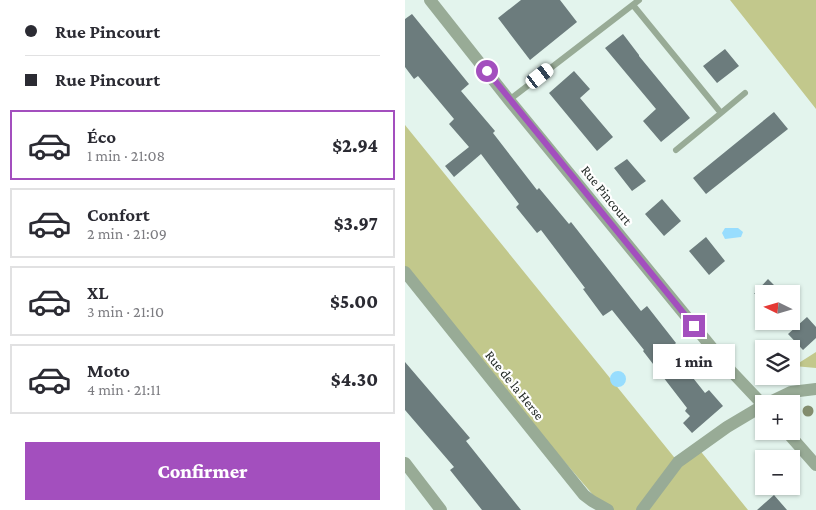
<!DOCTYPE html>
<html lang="fr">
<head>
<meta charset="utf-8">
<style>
	:root { --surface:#fff; --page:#f7f7f7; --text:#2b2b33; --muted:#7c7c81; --line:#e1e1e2; --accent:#a34fbe }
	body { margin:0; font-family:"Crimson Pro",serif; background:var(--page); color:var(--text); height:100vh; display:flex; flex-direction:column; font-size:19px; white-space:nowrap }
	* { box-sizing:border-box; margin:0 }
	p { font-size:16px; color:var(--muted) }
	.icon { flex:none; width:28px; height:28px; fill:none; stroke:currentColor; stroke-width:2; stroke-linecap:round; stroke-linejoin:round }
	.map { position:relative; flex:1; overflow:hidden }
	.details { display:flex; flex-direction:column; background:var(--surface); width:405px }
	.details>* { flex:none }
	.banner { display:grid; align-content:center; height:110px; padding:0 25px; background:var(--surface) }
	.needle { width:32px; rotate:275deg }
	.buttons { position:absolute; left:350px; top:285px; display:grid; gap:10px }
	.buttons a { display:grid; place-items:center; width:45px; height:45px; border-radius:0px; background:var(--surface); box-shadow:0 1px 4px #0004; font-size:25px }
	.end { position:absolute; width:22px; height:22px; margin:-11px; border:6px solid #a34fbe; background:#fff; box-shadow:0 0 0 2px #fff }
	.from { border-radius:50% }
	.bubble { position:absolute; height:35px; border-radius:0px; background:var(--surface); box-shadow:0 1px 4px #0004; font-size:16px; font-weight:800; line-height:35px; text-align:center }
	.car { position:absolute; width:15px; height:30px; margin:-15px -8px; border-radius:6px; box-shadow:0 0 4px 1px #0007; background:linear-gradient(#fff 24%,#345 0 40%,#fff 0 76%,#345 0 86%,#fff 0) }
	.banner b { display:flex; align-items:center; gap:18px; height:48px; font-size:19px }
	.banner b+b { border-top:1px solid var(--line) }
	.banner i { width:12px; height:12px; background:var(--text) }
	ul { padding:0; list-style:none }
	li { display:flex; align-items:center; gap:15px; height:70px; margin:0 10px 8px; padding:0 15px; border:2px solid var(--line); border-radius:0px }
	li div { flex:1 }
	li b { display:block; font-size:19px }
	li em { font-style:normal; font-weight:800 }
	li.active { border-color:var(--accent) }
	li>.icon { width:45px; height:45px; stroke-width:1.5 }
	.button { display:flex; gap:10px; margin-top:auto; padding:10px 25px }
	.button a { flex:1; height:58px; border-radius:0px; background:var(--accent); color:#fff; font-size:20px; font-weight:800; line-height:58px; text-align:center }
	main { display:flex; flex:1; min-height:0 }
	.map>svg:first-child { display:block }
	.green { fill:#c2c88c }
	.water { fill:#98ddfe }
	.building { fill:#6c7c7d }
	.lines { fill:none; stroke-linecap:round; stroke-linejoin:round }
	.lane { stroke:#98ab96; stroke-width:6 }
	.street { stroke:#98ab96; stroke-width:12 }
	.tree { fill:#838d6e }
	.route { stroke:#a34fbe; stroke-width:6 }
	.labels { text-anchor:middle; stroke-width:4.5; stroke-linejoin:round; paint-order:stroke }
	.street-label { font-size:14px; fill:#252c29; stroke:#fff }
</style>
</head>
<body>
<main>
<section class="details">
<div class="banner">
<b><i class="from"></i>Rue Pincourt</b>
<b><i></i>Rue Pincourt</b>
</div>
<ul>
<li class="active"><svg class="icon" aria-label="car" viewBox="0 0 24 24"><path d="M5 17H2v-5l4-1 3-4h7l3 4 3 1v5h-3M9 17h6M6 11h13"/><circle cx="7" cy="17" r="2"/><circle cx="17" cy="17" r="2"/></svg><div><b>Éco</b><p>1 min · 21:08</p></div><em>$2.94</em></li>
<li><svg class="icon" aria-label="car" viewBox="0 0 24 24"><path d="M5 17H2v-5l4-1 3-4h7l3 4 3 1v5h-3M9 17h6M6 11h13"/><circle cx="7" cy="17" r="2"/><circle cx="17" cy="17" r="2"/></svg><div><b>Confort</b><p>2 min · 21:09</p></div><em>$3.97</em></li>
<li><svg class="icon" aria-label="car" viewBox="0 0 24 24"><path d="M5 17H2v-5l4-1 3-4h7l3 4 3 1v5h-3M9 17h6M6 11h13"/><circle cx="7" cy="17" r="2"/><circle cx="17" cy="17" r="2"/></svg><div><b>XL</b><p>3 min · 21:10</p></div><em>$5.00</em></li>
<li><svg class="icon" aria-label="car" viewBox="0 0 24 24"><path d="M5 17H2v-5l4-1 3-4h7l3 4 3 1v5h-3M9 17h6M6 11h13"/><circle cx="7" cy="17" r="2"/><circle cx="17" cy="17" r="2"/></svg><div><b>Moto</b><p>4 min · 21:11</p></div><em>$4.30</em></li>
</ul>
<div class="button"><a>Confirmer</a></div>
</section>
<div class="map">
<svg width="411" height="510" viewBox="0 0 411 510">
	<rect width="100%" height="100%" fill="#e3f4ed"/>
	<path class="green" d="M 325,0 L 411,0 L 411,109 Z
		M 0,125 L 273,462 L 293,448 L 343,510 L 201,510 L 0,276 Z
		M 411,352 L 411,368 L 389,366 Z"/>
	<path class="water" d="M 320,228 L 333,228 L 338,232 L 336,237 L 320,239 L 317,233 Z
		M205 379a8 8 0 1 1 16 0a8 8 0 1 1-16 0Z"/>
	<path class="building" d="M 116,0 L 155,0 L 172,22 L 125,60 L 93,18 Z
		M 7,14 L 64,84 L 56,91 L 90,131 L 88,133 L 132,190 L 134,188 L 164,224 L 166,222 L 236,311 L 242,306 L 271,343 L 265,349 L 300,393 L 304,390 L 318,406 L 287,433 L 278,423 L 285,416 L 280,411 L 282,408 L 238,351 L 239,350 L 207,310 L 198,316 L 178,289 L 180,288 L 136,230 L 132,233 L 111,207 L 114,204 L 76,154 L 49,177 L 40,166 L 64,147 L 44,124 L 49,119 L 13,76 L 9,79 L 0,67 L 0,19 Z
		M 218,34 L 234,55 L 234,56 L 285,118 L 256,142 L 238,121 L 251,109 L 200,48 Z
		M 320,49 L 334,66 L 312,83 L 298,66 Z
		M 169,71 L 185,89 L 175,98 L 208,137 L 192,151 L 144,93 Z
		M 369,112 L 383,129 L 301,194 L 288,178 Z
		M 222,159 L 241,181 L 227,191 L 209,168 Z
		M 257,199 L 276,221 L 259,236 L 240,214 Z
		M 301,237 L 320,261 L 304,275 L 284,251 Z
		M 363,279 L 378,294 L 349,294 Z
		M 402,317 L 411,327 L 411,338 L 398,350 L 383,334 Z
		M 0,362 L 65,438 L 61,441 L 116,510 L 77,510 L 45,470 L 49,467 L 0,410 Z
		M 369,495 L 382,510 L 352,510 Z"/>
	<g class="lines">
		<path class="lane" d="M 228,5 L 316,113 L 271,150
			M 104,100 L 234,0
			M 316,113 L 340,93"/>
		<path class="street" d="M 25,0 L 104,100 L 326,371 L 359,406
			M 0,272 L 179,495 L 187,501 L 203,510
			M 361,404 L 386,392 L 411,389
			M 381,431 L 411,465
			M 0,463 L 36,510
			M 237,510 L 273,462 L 322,427 L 359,405"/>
	</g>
	<circle class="tree" cx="403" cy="411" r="5.5"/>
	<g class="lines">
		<path class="route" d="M 82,71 L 289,326"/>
	</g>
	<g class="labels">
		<g class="street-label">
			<text transform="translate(202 195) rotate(51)" y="5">Rue Pincourt</text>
			<text transform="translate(110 385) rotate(51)" y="5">Rue de la Herse</text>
		</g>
	</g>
</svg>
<div class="buttons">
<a><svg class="needle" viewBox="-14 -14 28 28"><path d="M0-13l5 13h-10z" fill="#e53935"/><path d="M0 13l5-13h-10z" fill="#7c7c81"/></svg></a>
<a><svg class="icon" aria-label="layers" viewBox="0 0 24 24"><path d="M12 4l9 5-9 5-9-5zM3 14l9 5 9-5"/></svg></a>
<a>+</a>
<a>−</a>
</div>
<i class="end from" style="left:82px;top:71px"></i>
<i class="end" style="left:289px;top:326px"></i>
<div class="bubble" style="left:248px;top:344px;width:82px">1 min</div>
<i class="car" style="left:135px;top:76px;rotate:52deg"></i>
</div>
</main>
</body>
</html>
